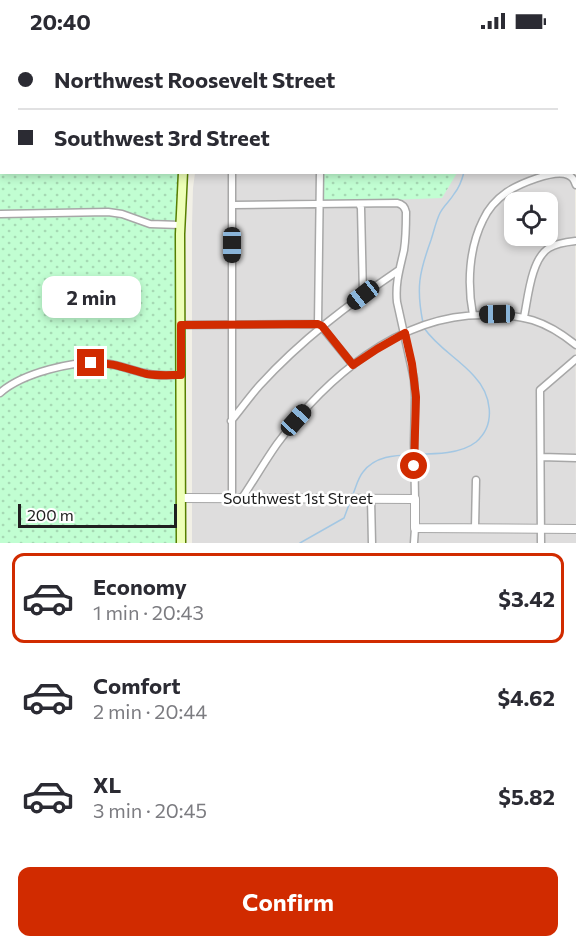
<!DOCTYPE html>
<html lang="en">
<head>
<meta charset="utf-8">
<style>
	:root { --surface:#fff; --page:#f7f7f7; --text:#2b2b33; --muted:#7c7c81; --line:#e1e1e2; --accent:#d12b00 }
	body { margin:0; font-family:Commissioner,sans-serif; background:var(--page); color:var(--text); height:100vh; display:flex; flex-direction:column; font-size:22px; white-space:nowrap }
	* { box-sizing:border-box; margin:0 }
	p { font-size:20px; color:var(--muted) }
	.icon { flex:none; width:33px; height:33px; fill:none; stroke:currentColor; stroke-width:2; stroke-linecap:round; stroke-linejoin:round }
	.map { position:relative; height:501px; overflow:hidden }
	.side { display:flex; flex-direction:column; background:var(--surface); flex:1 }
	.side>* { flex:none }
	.banner { position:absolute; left:0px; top:0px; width:576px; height:132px; box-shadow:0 3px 9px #0003; display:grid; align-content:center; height:132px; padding:0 18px; background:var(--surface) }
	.buttons { position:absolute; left:504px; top:150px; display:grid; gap:12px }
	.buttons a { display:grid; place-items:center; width:54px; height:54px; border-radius:12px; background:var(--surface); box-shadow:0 3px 9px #0003; font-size:30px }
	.scale { position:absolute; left:18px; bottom:15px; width:159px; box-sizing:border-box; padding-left:6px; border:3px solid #202020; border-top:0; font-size:16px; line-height:21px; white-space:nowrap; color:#202020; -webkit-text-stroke:4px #fff; paint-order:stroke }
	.end { position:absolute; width:27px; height:27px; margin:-14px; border:8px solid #d12b00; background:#fff; box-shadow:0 0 0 3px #fff }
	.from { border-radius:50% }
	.bubble { position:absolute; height:42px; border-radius:12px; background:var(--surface); box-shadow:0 3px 9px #0003; font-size:20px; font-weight:700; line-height:42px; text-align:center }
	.car { position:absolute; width:18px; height:36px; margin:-18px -9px; border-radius:8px; box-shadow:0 0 4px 2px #0007; background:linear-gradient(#222 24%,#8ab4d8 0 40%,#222 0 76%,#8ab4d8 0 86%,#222 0) }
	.banner b { display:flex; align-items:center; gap:21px; height:57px; font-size:22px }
	.banner b+b { border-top:2px solid var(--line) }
	.banner i { width:15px; height:15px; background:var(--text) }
	ul { padding:10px 0 0; list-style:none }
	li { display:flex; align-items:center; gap:18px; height:90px; margin:0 12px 9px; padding:0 6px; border:3px solid transparent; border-radius:12px }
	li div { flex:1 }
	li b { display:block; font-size:22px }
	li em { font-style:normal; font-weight:700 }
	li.selected { border-color:var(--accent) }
	li>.icon { width:54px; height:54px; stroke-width:1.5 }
	.action { display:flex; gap:12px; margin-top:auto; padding:12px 18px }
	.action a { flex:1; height:69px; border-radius:12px; background:var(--accent); color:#fff; font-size:24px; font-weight:700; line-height:69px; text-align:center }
	.status { display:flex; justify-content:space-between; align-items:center; height:42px; padding:0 30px; background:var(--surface); direction:ltr }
	.status svg { height:16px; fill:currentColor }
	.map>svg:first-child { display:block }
	.residential { fill:#dedddd; fill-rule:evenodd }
	.park { fill:url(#park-dots) }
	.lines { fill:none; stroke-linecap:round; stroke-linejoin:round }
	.stream { stroke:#a3c7e3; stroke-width:1.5 }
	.minor-casing { stroke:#a7a7a7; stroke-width:9 }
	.tertiary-casing { stroke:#a7a7a7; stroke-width:10 }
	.secondary-casing { stroke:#577f00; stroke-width:11 }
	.minor { stroke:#fff; stroke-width:6 }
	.tertiary { stroke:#fff; stroke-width:8 }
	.secondary { stroke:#edffb7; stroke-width:8 }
	.route { stroke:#d12b00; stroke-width:8 }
	.labels { text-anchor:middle; stroke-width:5; stroke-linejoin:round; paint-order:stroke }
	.street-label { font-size:16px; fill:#202020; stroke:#fff }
</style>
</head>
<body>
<div class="status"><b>20:40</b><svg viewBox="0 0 49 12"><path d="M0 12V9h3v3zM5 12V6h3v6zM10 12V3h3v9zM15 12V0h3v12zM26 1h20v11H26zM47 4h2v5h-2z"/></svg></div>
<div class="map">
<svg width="576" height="501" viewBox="0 0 576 501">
	<defs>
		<pattern id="park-dots" width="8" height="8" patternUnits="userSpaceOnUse" patternTransform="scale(1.5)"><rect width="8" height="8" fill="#c1fed2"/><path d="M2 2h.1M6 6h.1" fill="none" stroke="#a6d9b4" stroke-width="1.8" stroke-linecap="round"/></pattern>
	</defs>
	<rect width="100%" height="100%" fill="#f2f0e6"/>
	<path class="residential" d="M 575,128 L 576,501 L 192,501 L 192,183 L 193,146 L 195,131 L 574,130 ZM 514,160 L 548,160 L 548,194 L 514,194 Z"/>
	<path class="park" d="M 322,0 L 486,0 L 486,1 L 322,1 Z
		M 0,39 L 2,39 L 2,130 L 186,131 L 180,183 L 181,501 L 0,501 Z
		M 323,131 L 457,131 L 442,156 L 366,159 L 324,159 Z"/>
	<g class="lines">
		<path class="stream" d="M 491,0 L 491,2
			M 574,112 L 576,113
			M 423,281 C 416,246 419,231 431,198 C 434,189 436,179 440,171 C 444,163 450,159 454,152 C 459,146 462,138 464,130
			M 417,412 C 435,412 461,412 476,400 C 497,382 491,352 474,334 C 458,316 438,306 424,286
			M 353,452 C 356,445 358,436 363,430 C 375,414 395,413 412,413
			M 300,501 L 344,476 L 350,460"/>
		<defs>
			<path id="minor" d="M 320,0 L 320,2
				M 232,130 L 232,456
				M 359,162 L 361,166 L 363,253
				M 233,163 L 397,161 C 402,162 405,165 406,170 C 406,183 406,195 404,208 C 400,226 395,241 397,260 L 414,337 L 415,355 L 414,401 L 415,457
				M 0,172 L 108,170 L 122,172 L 150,182 L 180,183
				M 473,273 C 467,242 469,206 483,178 C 488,167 497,157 507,150 C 519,142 554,127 568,133 C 573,135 574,138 576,143
				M 524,275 C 528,256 531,217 549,206 C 557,201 567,200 576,199
				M 318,282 L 320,130
				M 181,283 L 318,282
				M 321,284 L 353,323
				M 0,351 C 22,331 75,318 104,321 C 120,323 133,329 149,332 C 159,334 170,333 181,333
				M 231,379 C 241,367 250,354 260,343 C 301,298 349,262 399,228
				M 541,415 L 576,416
				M 242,456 C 254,438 265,419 277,402 C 325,337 398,273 483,273 C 523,272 545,278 576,303
				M 371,457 L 372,501
				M 475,486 L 476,438
				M 414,501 L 415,486
				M 541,501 L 540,348 L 576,317"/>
			<path id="tertiary" d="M 181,456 L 415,457 L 415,486 L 576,487"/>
			<path id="secondary" d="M 203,2 L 204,0
				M 181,501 L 180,192 L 183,130"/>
		</defs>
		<use href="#minor" class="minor-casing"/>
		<use href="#tertiary" class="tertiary-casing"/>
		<use href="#secondary" class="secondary-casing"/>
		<use href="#minor" class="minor"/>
		<use href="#tertiary" class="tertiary"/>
		<use href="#secondary" class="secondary"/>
	</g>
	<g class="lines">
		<path class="route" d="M 91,321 C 113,320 127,327 147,332 C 158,334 170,333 181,333 L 181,283 L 318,282 L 322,284 L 353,323 L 377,307 L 405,291 L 412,322 L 416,355 L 414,424"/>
	</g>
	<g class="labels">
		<g class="street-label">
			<text x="298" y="462">Southwest 1st Street</text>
		</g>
	</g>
</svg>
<div class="buttons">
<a><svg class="icon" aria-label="locate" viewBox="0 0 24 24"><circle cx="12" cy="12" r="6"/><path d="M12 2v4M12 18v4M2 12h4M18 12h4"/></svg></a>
</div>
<div class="scale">200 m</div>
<i class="end from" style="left:414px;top:424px"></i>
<i class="end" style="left:91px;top:321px"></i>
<div class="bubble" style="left:42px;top:234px;width:99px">2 min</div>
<i class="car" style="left:232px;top:203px;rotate:180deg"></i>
<i class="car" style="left:363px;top:253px;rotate:232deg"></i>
<i class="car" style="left:497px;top:272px;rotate:269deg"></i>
<i class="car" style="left:296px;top:378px;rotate:42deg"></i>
<div class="banner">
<b><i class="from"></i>Northwest Roosevelt Street</b>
<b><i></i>Southwest 3rd Street</b>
</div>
</div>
<section class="side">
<ul>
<li class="selected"><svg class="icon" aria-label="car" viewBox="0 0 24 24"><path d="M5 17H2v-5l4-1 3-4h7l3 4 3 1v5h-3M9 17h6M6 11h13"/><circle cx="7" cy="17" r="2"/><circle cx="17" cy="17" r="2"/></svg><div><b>Economy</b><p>1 min · 20:43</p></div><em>$3.42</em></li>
<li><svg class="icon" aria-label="car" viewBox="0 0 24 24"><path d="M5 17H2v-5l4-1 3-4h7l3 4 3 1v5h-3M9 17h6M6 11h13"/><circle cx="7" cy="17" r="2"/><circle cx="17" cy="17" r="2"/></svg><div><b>Comfort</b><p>2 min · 20:44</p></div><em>$4.62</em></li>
<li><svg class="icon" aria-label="car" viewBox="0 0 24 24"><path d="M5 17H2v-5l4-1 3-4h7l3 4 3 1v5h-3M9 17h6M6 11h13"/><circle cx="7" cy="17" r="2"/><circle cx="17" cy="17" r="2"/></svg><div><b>XL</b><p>3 min · 20:45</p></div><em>$5.82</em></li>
</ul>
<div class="action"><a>Confirm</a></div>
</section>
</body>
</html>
